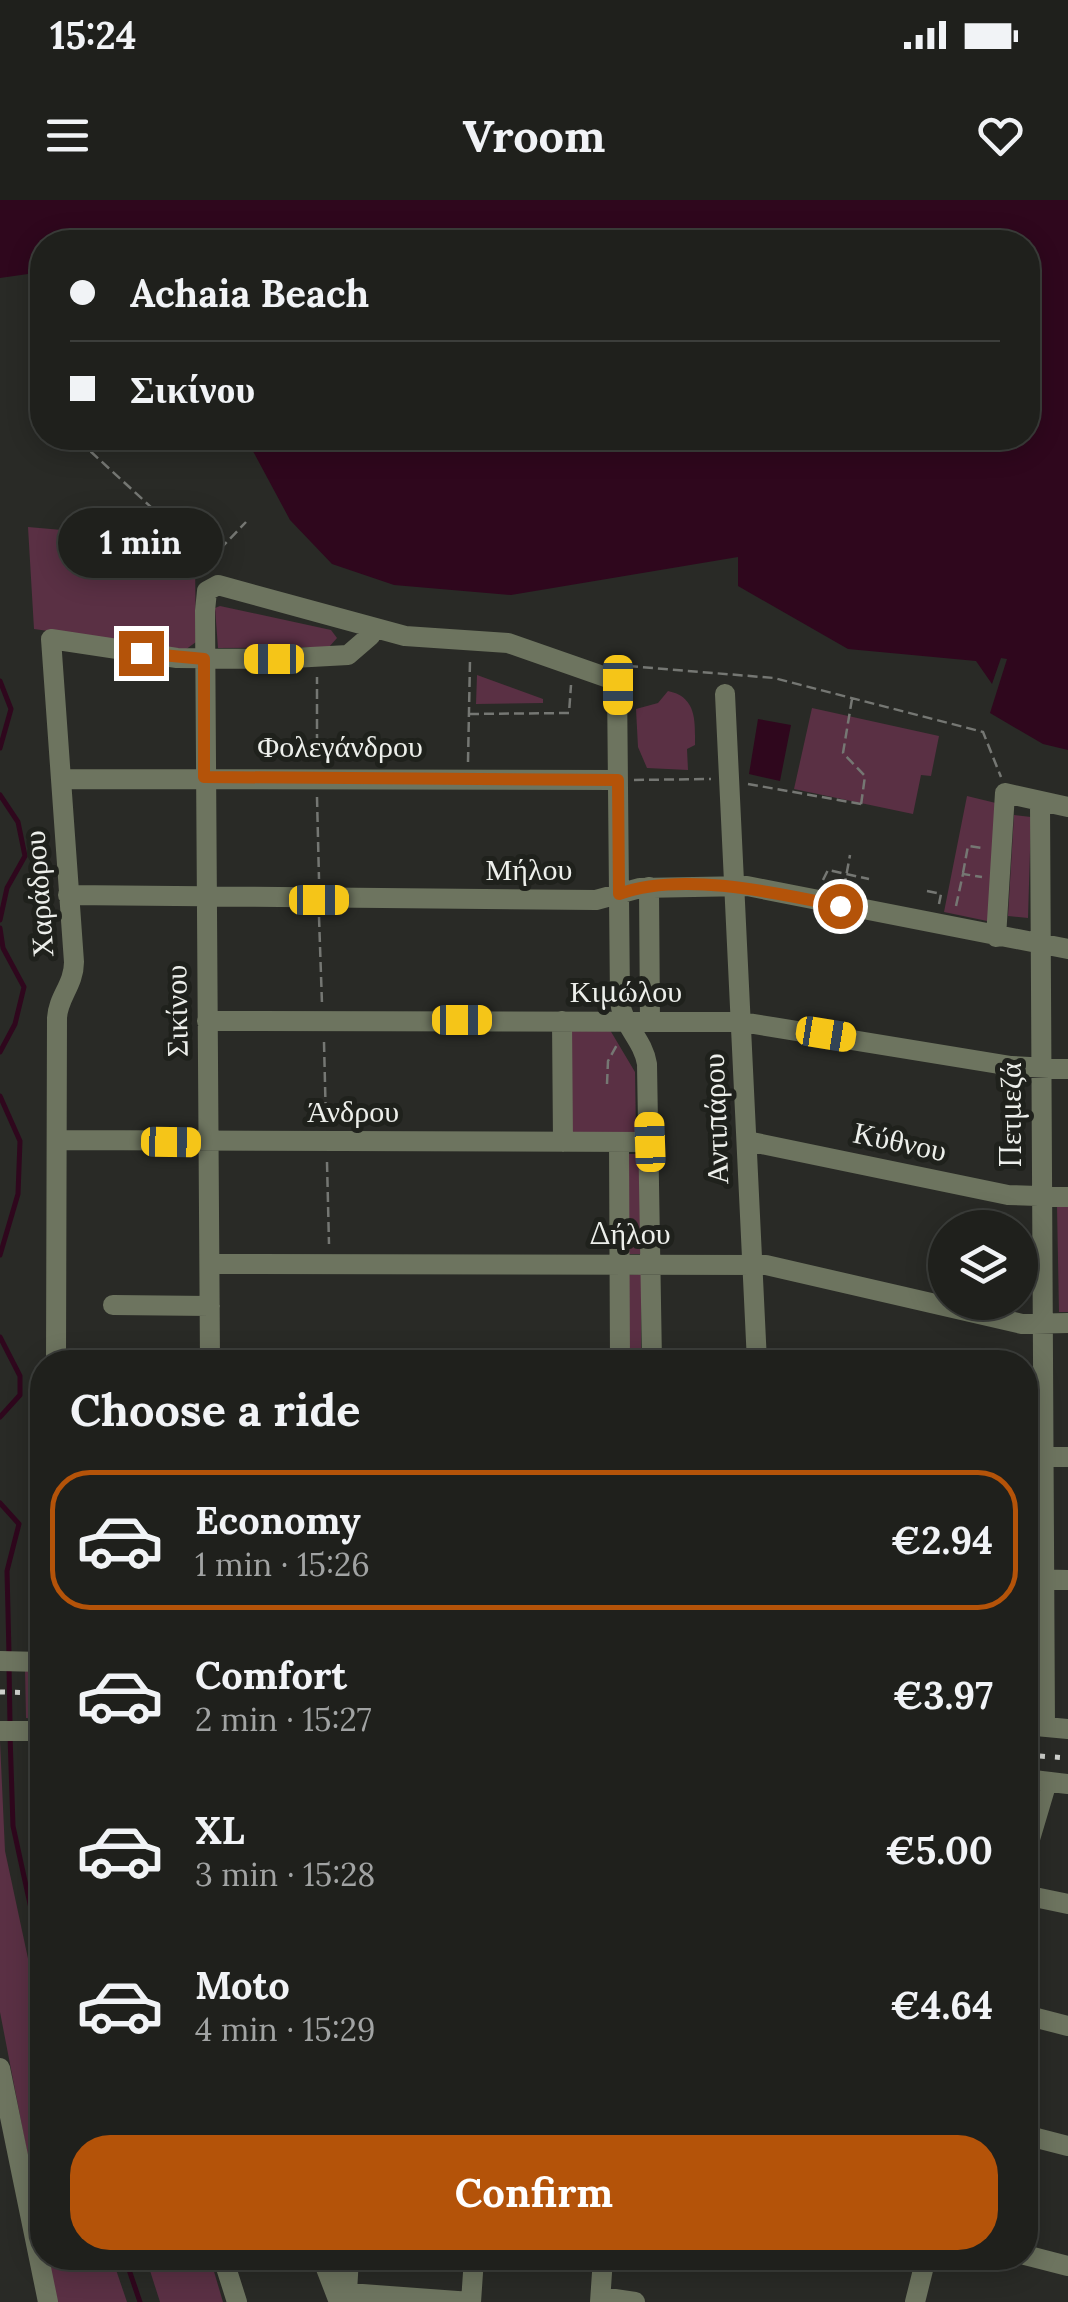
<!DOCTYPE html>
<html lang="en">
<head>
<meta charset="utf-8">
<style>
	:root { --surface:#1f201c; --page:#2c2d29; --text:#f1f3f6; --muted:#a1a3a3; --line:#3c3e3b; --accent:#b45309 }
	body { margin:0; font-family:Lora,serif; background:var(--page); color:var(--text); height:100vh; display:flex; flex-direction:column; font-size:38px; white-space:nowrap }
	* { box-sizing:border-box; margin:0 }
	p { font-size:32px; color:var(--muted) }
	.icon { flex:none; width:55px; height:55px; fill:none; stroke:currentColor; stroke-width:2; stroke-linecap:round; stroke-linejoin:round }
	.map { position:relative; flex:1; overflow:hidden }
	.sheet { position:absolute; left:30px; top:1150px; width:1008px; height:920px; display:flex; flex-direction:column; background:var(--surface); border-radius:40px; box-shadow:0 5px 25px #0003,0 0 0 2px var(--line) }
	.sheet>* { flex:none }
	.banner { position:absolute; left:30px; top:30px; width:1010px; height:220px; border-radius:40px; box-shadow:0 5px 25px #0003,0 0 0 2px var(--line); display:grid; align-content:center; height:220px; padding:0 40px; background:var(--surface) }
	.buttons { position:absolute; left:928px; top:1010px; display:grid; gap:20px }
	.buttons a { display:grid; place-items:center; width:110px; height:110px; border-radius:50%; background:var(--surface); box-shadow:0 5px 25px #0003,0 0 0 2px var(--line); font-size:50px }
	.end { position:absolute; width:45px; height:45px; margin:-22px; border:12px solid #b45309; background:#fff; box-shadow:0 0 0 5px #fff }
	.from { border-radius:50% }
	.bubble { position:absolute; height:70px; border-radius:35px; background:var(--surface); box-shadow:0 5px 25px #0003,0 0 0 2px var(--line); font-size:32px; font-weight:800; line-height:70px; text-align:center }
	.car { position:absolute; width:30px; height:60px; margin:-30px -15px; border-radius:12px; box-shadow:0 0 8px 2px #0007; background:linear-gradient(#f5c518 24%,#345 0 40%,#f5c518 0 76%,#345 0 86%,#f5c518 0) }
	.banner b { display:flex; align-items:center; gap:35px; height:95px; font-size:38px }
	.banner b+b { border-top:2px solid var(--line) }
	.banner i { width:25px; height:25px; background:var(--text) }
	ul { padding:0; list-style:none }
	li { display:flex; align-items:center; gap:30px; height:140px; margin:0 20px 15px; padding:0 20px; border:5px solid transparent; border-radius:40px }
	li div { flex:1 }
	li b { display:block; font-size:38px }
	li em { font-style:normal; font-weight:800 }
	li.active { border-color:var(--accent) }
	li>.icon { width:90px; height:90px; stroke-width:1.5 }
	h2 { padding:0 40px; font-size:45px; line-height:120px }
	.action { display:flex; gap:20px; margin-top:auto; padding:20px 40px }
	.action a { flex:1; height:115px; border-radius:40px; background:var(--accent); color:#fff; font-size:40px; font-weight:800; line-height:115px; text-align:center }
	.status { display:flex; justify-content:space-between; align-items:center; height:70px; padding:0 50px; background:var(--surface); direction:ltr }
	.status svg { height:28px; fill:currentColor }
	header { display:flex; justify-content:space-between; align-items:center; height:130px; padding:0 40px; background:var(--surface); font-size:45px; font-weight:800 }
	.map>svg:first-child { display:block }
	.green { fill:#5a3044 }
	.water { fill:#2f071d }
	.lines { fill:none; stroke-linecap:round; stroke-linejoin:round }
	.stream { stroke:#2f071d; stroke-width:5 }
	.path { stroke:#757773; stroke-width:2.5; stroke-dasharray:10 5; stroke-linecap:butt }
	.minor { stroke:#6d745f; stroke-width:20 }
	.rail { stroke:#cfd1cd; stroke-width:5; stroke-dasharray:5 10; stroke-linecap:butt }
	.route { stroke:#b45309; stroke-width:12 }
	.labels { text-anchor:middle; stroke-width:10; stroke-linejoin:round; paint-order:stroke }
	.street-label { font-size:30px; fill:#edefeb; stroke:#1f211c }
</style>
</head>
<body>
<div class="status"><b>15:24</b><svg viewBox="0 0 49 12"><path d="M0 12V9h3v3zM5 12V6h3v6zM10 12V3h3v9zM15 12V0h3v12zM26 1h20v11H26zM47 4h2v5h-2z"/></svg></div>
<header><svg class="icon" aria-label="menu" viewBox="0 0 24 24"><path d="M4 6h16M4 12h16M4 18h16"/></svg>Vroom<svg class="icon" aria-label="heart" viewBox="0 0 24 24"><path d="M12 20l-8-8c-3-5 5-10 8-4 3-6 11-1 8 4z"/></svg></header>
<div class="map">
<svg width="1068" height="2102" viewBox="0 0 1068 2102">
	<rect width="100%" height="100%" fill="#292a26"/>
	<path class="green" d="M 28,327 L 153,338 L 161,352 L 187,348 L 195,363 L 196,442 L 185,450 L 34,429 Z
		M 220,406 L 331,430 L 337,438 L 329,447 L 218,448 L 215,408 Z
		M 477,475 L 543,499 L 543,503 L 476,504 Z
		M 668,491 C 697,497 695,521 695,545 L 687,549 L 688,570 L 647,568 L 638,547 L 636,509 L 658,503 Z
		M 812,508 L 939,536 L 931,576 L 921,575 L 913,614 L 794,589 Z
		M 967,596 L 1004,605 L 992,722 L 944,712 Z
		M 1014,615 L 1031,617 L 1028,718 L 1008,716 Z
		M 610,830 L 635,872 L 636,933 L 572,933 L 571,831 Z
		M 626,954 L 641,954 L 641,1054 L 626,1054 Z
		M 1057,1006 L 1068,1006 L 1068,1112 L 1059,1112 Z
		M 641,1074 L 641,1162 L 627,1162 L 627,1075 Z
		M 25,1469 L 42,1469 L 42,1520 L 26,1518 Z
		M 0,1541 L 5,1651 L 42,1824 L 42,2030 L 0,1812 Z
		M 32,1542 L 42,1542 L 42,1702 L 31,1625 Z
		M 48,2058 L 112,2058 L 127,2102 L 57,2102 Z
		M 146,2058 L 210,2058 L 223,2102 L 160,2102 Z"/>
	<path class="water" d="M 0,0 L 1068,0 L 1068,550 L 1043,544 L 990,513 L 1007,459 L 1001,458 L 992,484 L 976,461 L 848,449 L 738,386 L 738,357 L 511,395 L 394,385 L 332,364 L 290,320 L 246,238 L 1028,238 L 1028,42 L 42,42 L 42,72 L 0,78 Z
		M 758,519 L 791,525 L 780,581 L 749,574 Z"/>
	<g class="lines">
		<path class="stream" d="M 0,481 L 11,509 L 0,548
			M 0,595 L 18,622 L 25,656 L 7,688 L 0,720
			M 0,728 L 3,748 L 24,787 L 15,824 L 0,852
			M 0,896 L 20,941 L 18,994 L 0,1055
			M 0,1137 L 20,1176 L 20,1195 L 0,1217
			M 0,1303 L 19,1324 L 7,1371 L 9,1454
			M 9,1465 L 10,1524
			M 10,1535 L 13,1626 L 42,1759
			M 125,2058 L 140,2102"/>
		<path class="path" d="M 32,91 L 30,184 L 42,217
			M 64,238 L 89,250 L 215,366
			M 91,249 L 105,238
			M 215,364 L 223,346 L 246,322
			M 628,466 L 774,478 L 983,532 L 1001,577
			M 852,499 L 843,553 L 865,576 L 861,605
			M 469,514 L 569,513 L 571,485
			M 317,559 L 317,477
			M 468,562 L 470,460
			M 634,580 L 711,579
			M 748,584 L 861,604
			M 317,597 L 319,679
			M 963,673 L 968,646 L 982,648
			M 823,680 L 828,670 L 869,679
			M 844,688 L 850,655
			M 927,691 L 941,694 L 939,704
			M 956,706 L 963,674 L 982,677
			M 319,717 L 322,804
			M 324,842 L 326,924
			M 607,884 L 608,861 L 618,843
			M 327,962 L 329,1044"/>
		<path class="minor" d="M 725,494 L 757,1162
			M 61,579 L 618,580
			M 1040,603 L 1045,1527
			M 649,687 L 650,822
			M 68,695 L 596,700 L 640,688 L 747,686 L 1068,749
			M 996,737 L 1005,593 L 1068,607
			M 207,821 L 742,822 L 1011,866 L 1068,869
			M 562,821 L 563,942
			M 57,940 L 650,942
			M 747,941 L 1008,995 L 1068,997
			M 619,942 L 620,1162
			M 210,1064 L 766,1065 L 1022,1124 L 1068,1123
			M 113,1105 L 210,1106
			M 56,1162 L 57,818 C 58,797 74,785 74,762 L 51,439 L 177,458 L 274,459 L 348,455 L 370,436
			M 210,1162 L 205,411 L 207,391 L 218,385 L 405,436 L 508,443 L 617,481 L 620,801 C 622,825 643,839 647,864 L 652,1162
			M 1025,1255 L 1068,1257
			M 1025,1379 L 1068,1380
			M 0,1461 L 42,1462
			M 1025,1525 L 1068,1529
			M 0,1531 L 42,1531
			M 1025,1579 L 1068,1584
			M 1025,1656 L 1047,1582
			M 1025,1695 L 1068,1704
			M 1025,1815 L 1068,1826
			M 0,1868 L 48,2102
			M 1025,1935 L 1068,1946
			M 1025,2055 L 1068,2066
			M 223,2058 L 237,2102
			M 322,2058 L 339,2102
			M 335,2092 L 471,2102
			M 347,2092 L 349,2058
			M 601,2097 L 635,2102
			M 471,2102 L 474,2058
			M 600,2102 L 603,2058
			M 915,2102 L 926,2058"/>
		<path class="rail" d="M 0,1492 L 42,1493
			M 1025,1555 L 1068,1558"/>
	</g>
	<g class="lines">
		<path class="route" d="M 141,453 L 204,459 L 204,577 L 618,580 L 619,694 C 682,671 777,693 840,706"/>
	</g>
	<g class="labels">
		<g class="street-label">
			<text x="340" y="557">Φολεγάνδρου</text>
			<text x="529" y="680">Μήλου</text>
			<text transform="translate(39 694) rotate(-94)" y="10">Χαράδρου</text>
			<text x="626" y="802">Κιμώλου</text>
			<text transform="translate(177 811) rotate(-91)" y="10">Σικίνου</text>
			<text x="353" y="922">Άνδρου</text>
			<text transform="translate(1011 915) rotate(-90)" y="10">Πετμεζά</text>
			<text transform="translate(716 919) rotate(-92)" y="10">Αντιπάρου</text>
			<text transform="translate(900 942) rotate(12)" y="10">Κύθνου</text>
			<text x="630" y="1044">Δήλου</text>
		</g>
	</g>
</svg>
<div class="buttons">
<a><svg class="icon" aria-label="layers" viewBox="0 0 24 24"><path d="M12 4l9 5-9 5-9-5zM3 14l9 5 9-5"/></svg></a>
</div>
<i class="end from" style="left:840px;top:706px"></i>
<i class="end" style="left:141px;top:453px"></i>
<div class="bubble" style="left:58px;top:308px;width:165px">1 min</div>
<i class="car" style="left:274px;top:459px;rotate:270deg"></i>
<i class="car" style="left:618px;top:485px;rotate:180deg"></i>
<i class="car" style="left:319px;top:700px;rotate:90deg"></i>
<i class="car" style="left:462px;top:820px;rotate:90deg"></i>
<i class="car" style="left:826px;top:834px;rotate:99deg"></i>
<i class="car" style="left:171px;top:942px;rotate:91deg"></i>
<i class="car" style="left:650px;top:942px;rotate:358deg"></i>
<div class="banner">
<b><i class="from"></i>Achaia Beach</b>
<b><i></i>Σικίνου</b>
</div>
<section class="sheet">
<h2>Choose a ride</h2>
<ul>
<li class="active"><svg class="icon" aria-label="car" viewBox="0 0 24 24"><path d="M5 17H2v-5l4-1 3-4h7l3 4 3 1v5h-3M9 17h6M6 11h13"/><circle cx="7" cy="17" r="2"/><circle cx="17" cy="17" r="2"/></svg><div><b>Economy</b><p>1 min · 15:26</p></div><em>€2.94</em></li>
<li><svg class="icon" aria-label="car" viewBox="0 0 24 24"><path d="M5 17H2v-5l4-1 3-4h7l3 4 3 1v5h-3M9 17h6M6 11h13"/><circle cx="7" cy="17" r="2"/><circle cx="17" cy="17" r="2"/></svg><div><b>Comfort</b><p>2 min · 15:27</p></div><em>€3.97</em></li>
<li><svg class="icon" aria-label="car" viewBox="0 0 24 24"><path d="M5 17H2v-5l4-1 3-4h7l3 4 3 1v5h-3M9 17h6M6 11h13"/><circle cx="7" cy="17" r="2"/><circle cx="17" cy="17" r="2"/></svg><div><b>XL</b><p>3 min · 15:28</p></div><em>€5.00</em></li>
<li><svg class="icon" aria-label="car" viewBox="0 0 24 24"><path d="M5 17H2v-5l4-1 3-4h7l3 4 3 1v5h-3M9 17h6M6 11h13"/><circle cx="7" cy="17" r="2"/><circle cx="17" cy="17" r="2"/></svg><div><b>Moto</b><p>4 min · 15:29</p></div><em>€4.64</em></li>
</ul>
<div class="action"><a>Confirm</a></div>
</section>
</div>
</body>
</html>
